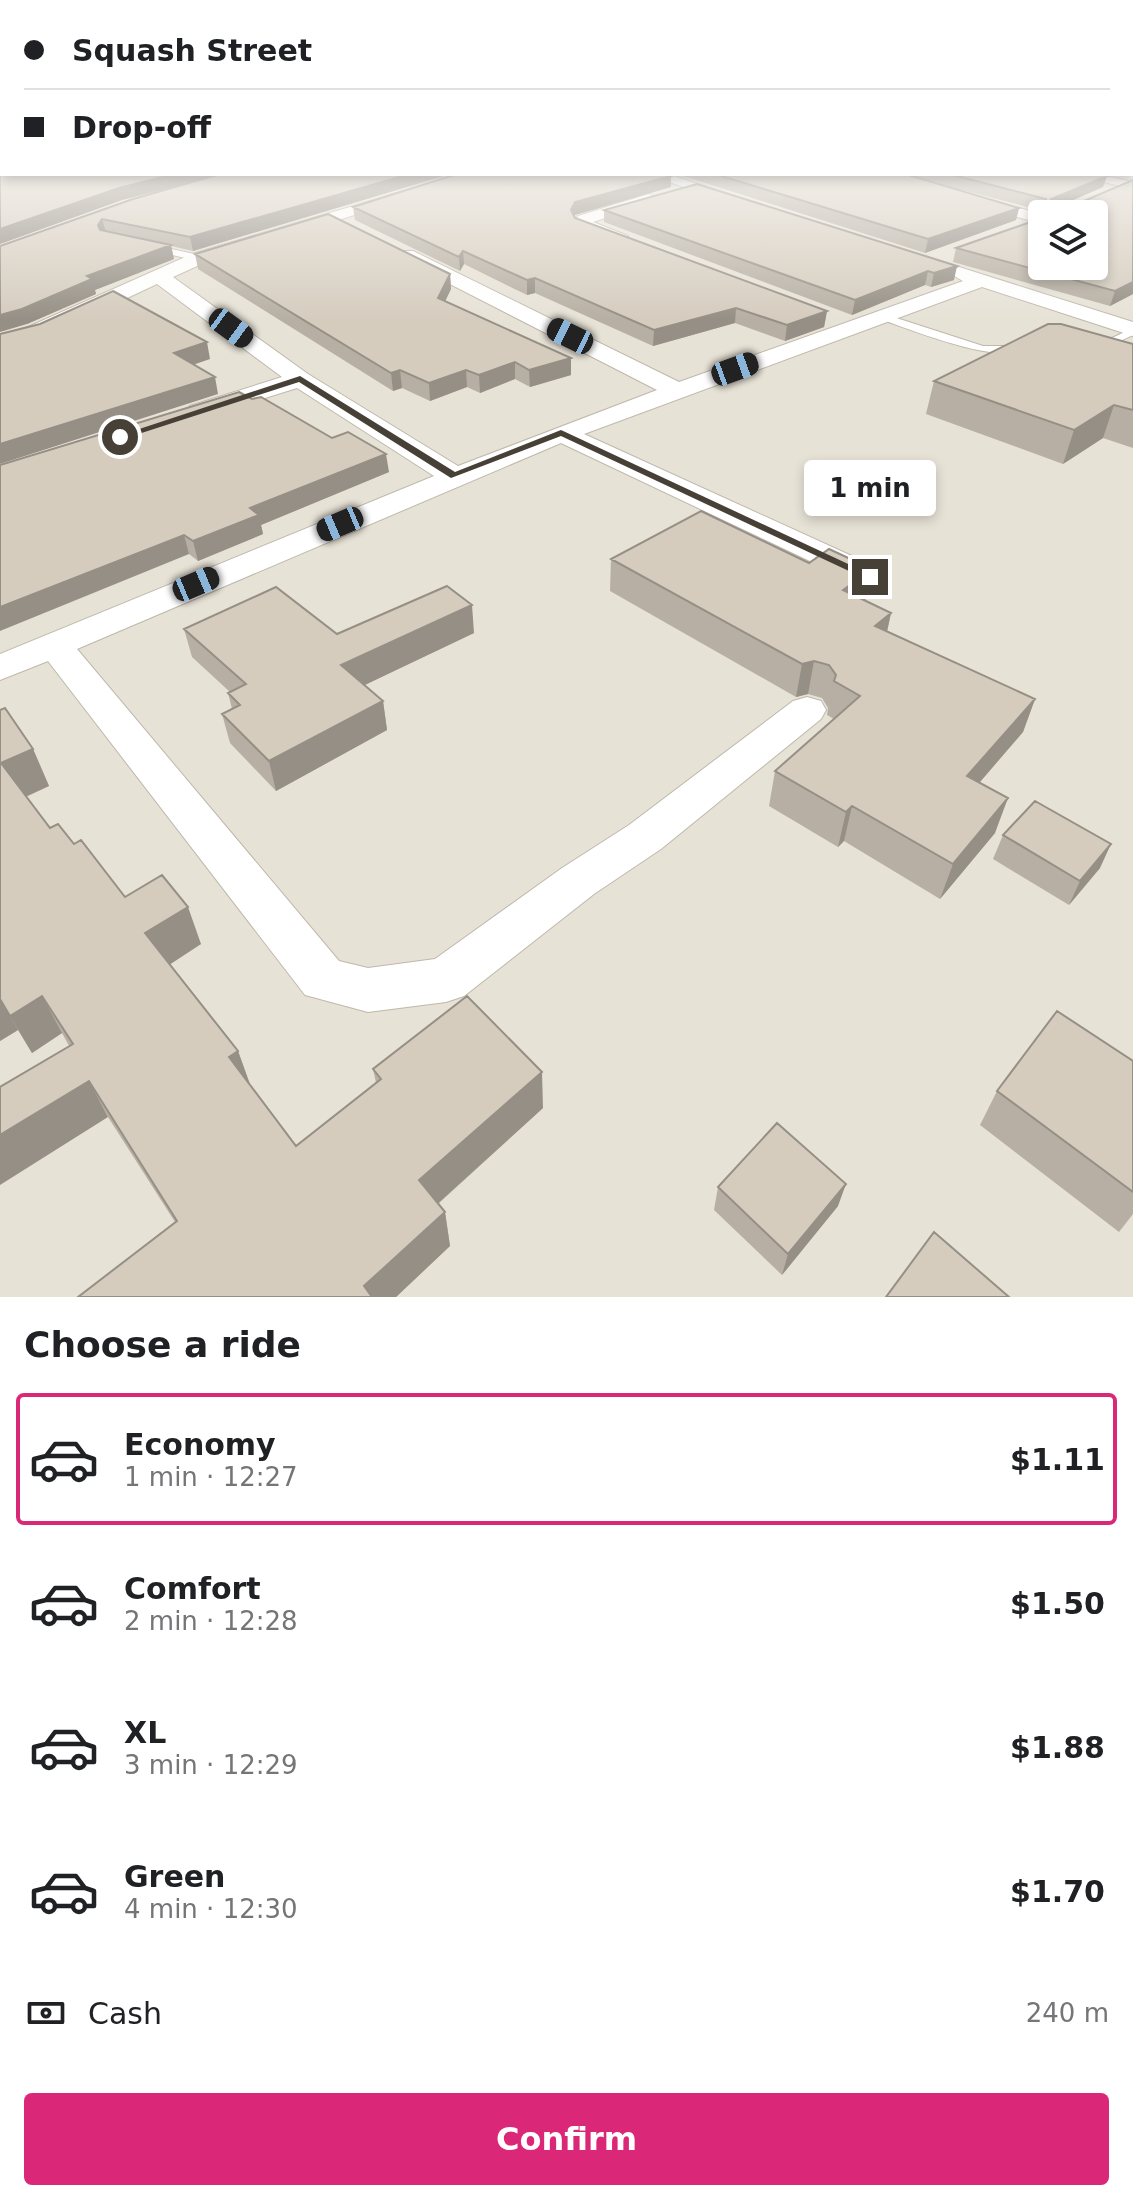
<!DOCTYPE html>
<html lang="en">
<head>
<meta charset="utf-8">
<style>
	:root { --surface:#fff; --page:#f6f6f6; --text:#202124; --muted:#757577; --line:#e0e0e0; --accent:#db2777 }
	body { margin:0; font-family:"DejaVu Sans",sans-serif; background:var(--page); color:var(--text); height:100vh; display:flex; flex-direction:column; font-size:30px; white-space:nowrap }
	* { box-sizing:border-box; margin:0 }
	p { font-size:26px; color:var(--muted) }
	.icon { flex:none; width:44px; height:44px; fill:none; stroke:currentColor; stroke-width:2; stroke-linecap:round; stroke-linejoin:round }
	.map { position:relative; height:1297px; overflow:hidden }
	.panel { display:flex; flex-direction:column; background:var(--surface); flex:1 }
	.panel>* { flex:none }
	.hud { position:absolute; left:0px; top:0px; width:1134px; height:176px; box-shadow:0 4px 12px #0003; display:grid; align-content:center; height:176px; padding:0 24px; background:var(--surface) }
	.buttons { position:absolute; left:1028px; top:200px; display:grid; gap:16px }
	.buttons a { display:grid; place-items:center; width:80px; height:80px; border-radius:8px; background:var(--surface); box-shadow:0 4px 12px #0003; font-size:40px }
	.end { position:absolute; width:36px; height:36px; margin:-18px; border:10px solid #474037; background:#fff; box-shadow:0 0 0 4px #fff }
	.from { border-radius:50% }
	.bubble { position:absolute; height:56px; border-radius:8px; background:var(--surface); box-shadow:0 4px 12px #0003; font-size:26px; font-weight:800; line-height:56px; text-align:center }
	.car { position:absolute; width:24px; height:48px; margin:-24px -12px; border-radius:10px; box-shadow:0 0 6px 2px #0007; background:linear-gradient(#222 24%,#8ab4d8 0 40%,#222 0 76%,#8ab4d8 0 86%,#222 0) }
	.hud b { display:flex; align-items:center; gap:28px; height:76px; font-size:30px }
	.hud b+b { border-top:2px solid var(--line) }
	.hud i { width:20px; height:20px; background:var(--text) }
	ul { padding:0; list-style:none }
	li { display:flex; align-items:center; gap:24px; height:132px; margin:0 16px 12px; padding:0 8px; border:4px solid transparent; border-radius:8px }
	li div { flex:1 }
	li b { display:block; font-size:30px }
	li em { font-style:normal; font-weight:800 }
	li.on { border-color:var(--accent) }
	li>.icon { width:72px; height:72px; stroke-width:1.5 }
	h2 { padding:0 24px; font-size:36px; line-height:96px }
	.pay { display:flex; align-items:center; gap:20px; height:88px; padding:0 24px; font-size:30px }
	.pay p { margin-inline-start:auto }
	.primary-button { display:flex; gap:16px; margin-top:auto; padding:16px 24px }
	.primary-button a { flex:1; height:92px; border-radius:8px; background:var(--accent); color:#fff; font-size:32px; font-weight:800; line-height:92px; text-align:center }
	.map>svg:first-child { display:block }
	.residential { fill:#e7e2d6; fill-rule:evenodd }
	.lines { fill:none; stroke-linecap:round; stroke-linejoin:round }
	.lane-casing { stroke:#bfb8ab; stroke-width:2 }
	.street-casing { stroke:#bfb8ab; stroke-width:2 }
	.lane { fill:#fff; fill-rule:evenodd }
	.street { fill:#fff; fill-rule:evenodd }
	.wall { fill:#b7afa3 }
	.shaded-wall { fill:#958f85 }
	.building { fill:#d5ccbe; stroke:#958f85; stroke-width:2 }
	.route { fill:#474037 }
</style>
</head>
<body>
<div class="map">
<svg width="1133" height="1297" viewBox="0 0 1133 1297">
	<rect width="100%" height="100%" fill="#f4f0e8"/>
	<path class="residential" d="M 0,139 L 2,174 L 1132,174 L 1133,139 L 1133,1297 L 0,1297 ZM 1042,214 L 1094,214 L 1094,266 L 1042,266 Z"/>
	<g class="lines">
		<defs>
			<path id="lane" d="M 148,244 L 199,255 L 204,258 L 199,261 L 145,249 Z
				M 881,313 L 983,346 L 1016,346 L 1022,349 C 996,365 907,328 877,318 L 876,316 Z
				M 1133,328 L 1133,335 L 1099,351 L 1089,349 Z"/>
			<path id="street" d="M 461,174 L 484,174 L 206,262 L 173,277 L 308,374 L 458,466 L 657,390 L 401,259 L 401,251 L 413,251 L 679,382 L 963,281 L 949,273 L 959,267 L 1133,322 L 1133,336 L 982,287 L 584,434 L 876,567 L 880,574 L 876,581 L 864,584 L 852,581 L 561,443 L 77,649 L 339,961 L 368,968 L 435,959 L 562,868 L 629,825 L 793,701 L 807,697 L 821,701 L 826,710 L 821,719 L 661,849 L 594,894 L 464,996 L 446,1002 L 368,1012 L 305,995 L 48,661 L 0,680 L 0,654 L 434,476 L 297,388 L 208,416 L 190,416 L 186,411 L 190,406 L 282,377 L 157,284 L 44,337 L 0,349 L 0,335 L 28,327 L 192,254 Z
				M 646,174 L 668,174 L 744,200 L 730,203 Z
				M 866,174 L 890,174 L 1042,214 L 1042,224 Z
				M 1070,174 L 1096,174 L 1128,181 L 1133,183 L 1133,189 Z
				M 649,194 L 657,199 L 655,202 L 593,222 L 628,236 L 628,244 L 616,244 L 574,224 L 578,216 Z"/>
		</defs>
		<use href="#lane" class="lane-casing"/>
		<use href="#street" class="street-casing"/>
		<use href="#lane" class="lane"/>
		<use href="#street" class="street"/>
	</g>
	<path class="wall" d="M 0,139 L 2,139 L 2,174 L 450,174 L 193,251 L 171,246 L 174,259 L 95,290 L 96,294 L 27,324 L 0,246 L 195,181 L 122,200 L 0,244 Z
		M 1132,139 L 1133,176 L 1108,174 L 1132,174 Z
		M 677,174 L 1102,174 L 1103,187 L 1064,204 L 1077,204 L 1133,180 L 1133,294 L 1110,306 L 953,262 L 956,248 L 1094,214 L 1043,214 L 1043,211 L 935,183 L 1019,208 L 1016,220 L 925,253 Z
		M 671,176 L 671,187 L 575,215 L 574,217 L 827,311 L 824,327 L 785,341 L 735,323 L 653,346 L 535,293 L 527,295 L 464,264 L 460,271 L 355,220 L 353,207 Z
		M 697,184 L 954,280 L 931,287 L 925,285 L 852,315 L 604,222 L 604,210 Z
		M 195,254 L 450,274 L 451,289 L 445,301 L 571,375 L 530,387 L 515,379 L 480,393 L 467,387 L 430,401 L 402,388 L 393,391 L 198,269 Z
		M 1133,344 L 1133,448 L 1103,438 L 1063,464 L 926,414 L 934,381 Z
		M 0,465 L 389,472 L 261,525 L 263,534 L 198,561 L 189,554 Z
		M 611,559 L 809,563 L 872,569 L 865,601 L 891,613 L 887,631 L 1035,699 L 1023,732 L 979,783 L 995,833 L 940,899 L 844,841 L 838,847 L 769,806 L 775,771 L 834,719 L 827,715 L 828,708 L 822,698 L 808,694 L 796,697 L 610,591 Z
		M 184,629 L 337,634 L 474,633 L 364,685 L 383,701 L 387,730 L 276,791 L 230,743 L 222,714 L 232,709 L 228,693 L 230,692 L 192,657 Z
		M 0,710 L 33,749 L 49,786 L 26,797 L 50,828 L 74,844 L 125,897 L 201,944 L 169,964 L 238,1051 L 250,1085 L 296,1146 L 376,1083 L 373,1069 L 543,1108 L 438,1204 L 445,1212 L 450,1246 L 396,1297 L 78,1297 L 175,1222 L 108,1117 L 62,1033 L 32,1053 L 18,1030 L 0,1041 Z
		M 1003,835 L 1100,868 L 1069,905 L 993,859 Z
		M 1133,1061 L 1133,1214 L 1119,1232 L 980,1125 L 997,1091 Z
		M 718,1187 L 838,1206 L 782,1275 L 714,1210 Z"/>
	<path class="shaded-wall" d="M 175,174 L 223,174 L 122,200 L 0,244 L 0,229 L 119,188 Z
		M 410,174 L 450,174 L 193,251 L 190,237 Z
		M 671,176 L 671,187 L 575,215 L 571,223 L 571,210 L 575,202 Z
		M 1107,176 L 1103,187 L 1048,211 L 1051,199 Z
		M 1019,208 L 1016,220 L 925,253 L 928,239 Z
		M 102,219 L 106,232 L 101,238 L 98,225 Z
		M 171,245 L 174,259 L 95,290 L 96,294 L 27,324 L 0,332 L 0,315 L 87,276 Z
		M 463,251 L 464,264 L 460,271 L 459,257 Z
		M 957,266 L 954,280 L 931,287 L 934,273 Z
		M 928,271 L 925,285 L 852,315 L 855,300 Z
		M 450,274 L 451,289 L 439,314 L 438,298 Z
		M 535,278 L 535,293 L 527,295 L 527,280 Z
		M 1133,282 L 1133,294 L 1110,306 L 1115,291 Z
		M 736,308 L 735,323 L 653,346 L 654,330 Z
		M 827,311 L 824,327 L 785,341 L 787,325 Z
		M 207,342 L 210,359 L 178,370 L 174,353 Z
		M 571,358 L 571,375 L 530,387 L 529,370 Z
		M 515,362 L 515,379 L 480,393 L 479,375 Z
		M 400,370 L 402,388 L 393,391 L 391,373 Z
		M 466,370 L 467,387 L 430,401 L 429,383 Z
		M 215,377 L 218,394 L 0,464 L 0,444 Z
		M 1114,405 L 1103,438 L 1063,464 L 1074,430 Z
		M 386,454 L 389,472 L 261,525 L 263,534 L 198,561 L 193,541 L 250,508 Z
		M 184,535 L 189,554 L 0,631 L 0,607 Z
		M 872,569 L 865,601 L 843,590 Z
		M 472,605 L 474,633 L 346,694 L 341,665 Z
		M 891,613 L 884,646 L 875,626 Z
		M 814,661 L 808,694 L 796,697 L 802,664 Z
		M 1035,699 L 1023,732 L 955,811 L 967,776 Z
		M 383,701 L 387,730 L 276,791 L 269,761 Z
		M 33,749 L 49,786 L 18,800 L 1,763 Z
		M 1008,798 L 995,833 L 940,899 L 953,864 Z
		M 852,806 L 844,841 L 838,847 L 846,812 Z
		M 1111,844 L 1100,868 L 1069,905 L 1080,881 Z
		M 188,907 L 201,944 L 160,971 L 145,933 Z
		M 42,996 L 62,1033 L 32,1053 L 10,1016 Z
		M 0,999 L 18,1030 L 0,1041 Z
		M 238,1051 L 251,1087 L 229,1057 Z
		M 542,1072 L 543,1108 L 425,1215 L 419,1180 Z
		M 89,1081 L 108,1117 L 0,1185 L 0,1135 Z
		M 846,1184 L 838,1206 L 782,1275 L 788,1254 Z
		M 445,1212 L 450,1246 L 396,1297 L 367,1297 L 364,1286 Z"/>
	<path class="building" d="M 0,139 L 2,139 L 2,174 L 175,174 L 119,188 L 0,229 Z
		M 1132,139 L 1133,139 L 1133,164 L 1132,164 Z
		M 220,174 L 410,174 L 190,237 L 102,219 L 98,225 L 100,230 L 171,245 L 87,276 L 92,279 L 22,309 L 0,315 L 0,246 L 133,199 Z
		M 457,174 L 668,174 L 671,176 L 575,202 L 571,210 L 575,218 L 827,311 L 787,325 L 736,308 L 654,330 L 535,278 L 527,280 L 463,251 L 459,257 L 353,207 Z
		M 715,174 L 905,174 L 1019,208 L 928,239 Z
		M 949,174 L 1102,174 L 1107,176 L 1051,199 L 1052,204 L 1077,204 L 1133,180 L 1133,282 L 1115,291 L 956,248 L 1042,218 L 1042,266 L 1094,266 L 1094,214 L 1047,214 L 1046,199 Z
		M 697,184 L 957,266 L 934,273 L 928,271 L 855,300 L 604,210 Z
		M 328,214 L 450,274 L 438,298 L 571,358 L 529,370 L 515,362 L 479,375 L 466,370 L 429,383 L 400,370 L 391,373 L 195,254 Z
		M 113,291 L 207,342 L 174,353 L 215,377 L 0,444 L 0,334 L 40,324 Z
		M 1048,324 L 1061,324 L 1133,344 L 1133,410 L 1114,405 L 1074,430 L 934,381 Z
		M 239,392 L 252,399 L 261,397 L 332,438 L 348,432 L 386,454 L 250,508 L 259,515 L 193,541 L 184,535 L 0,607 L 0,465 Z
		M 701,511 L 809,563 L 829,549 L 872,569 L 843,590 L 891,613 L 875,626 L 1035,699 L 967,776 L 1008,798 L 953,864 L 852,806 L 846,812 L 775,771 L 860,696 L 834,681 L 836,675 L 829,665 L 814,661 L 802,664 L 611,559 Z
		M 447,586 L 472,605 L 341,665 L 383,701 L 269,761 L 222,714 L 240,705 L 228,693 L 246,684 L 184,629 L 276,587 L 337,634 Z
		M 5,708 L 33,749 L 1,763 L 50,828 L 58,824 L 74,844 L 81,840 L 125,897 L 162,875 L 188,907 L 145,933 L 238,1051 L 229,1057 L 296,1146 L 381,1079 L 373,1069 L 467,996 L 542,1072 L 419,1180 L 445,1212 L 364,1286 L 372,1297 L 78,1297 L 177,1221 L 89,1081 L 0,1135 L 0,1087 L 73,1044 L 42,996 L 10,1016 L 0,999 L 0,710 Z
		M 1035,801 L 1111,844 L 1080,881 L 1003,835 Z
		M 1057,1011 L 1133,1061 L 1133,1192 L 997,1091 Z
		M 777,1123 L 846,1184 L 788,1254 L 718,1187 Z
		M 934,1232 L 1009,1297 L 886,1297 Z"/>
	<linearGradient id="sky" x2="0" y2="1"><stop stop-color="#8dc0eb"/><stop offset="0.43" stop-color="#faf8f5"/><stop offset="1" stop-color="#faf8f5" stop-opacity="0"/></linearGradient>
	<rect width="1133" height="320" fill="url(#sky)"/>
	<path class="route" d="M 300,376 L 455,472 L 561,430 L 876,577 L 866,579 L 561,436 L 451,478 L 299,382 L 123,439 L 115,437 Z"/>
</svg>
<div class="buttons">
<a><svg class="icon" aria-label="layers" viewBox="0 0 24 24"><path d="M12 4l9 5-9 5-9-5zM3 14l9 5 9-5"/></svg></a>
</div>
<i class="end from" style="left:120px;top:437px"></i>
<i class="end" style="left:870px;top:577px"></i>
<div class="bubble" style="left:804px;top:460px;width:132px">1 min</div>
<i class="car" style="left:231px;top:328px;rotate:126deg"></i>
<i class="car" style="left:570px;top:336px;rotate:296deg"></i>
<i class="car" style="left:735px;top:369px;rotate:70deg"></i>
<i class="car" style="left:340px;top:524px;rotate:247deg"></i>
<i class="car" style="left:196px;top:584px;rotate:67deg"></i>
<div class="hud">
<b><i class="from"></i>Squash Street</b>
<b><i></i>Drop-off</b>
</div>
</div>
<section class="panel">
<h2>Choose a ride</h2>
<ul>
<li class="on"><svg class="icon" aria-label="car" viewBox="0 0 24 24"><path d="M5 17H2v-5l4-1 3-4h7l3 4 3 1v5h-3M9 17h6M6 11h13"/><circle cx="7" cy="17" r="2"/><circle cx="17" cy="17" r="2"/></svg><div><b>Economy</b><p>1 min · 12:27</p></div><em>$1.11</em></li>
<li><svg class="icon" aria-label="car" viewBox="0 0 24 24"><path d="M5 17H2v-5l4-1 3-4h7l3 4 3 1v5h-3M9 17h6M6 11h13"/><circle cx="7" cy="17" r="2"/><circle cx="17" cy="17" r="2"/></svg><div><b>Comfort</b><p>2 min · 12:28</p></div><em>$1.50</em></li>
<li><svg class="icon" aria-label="car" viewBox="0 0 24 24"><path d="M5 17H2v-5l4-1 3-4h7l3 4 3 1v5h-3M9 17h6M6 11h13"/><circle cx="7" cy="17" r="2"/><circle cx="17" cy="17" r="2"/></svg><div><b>XL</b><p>3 min · 12:29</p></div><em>$1.88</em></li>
<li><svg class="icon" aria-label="car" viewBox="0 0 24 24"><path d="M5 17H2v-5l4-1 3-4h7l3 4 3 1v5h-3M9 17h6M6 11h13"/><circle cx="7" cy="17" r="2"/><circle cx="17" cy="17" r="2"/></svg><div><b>Green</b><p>4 min · 12:30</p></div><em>$1.70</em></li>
</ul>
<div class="pay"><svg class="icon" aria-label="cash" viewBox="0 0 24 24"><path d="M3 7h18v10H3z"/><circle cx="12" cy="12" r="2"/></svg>Cash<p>240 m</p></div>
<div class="primary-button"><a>Confirm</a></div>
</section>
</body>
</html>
